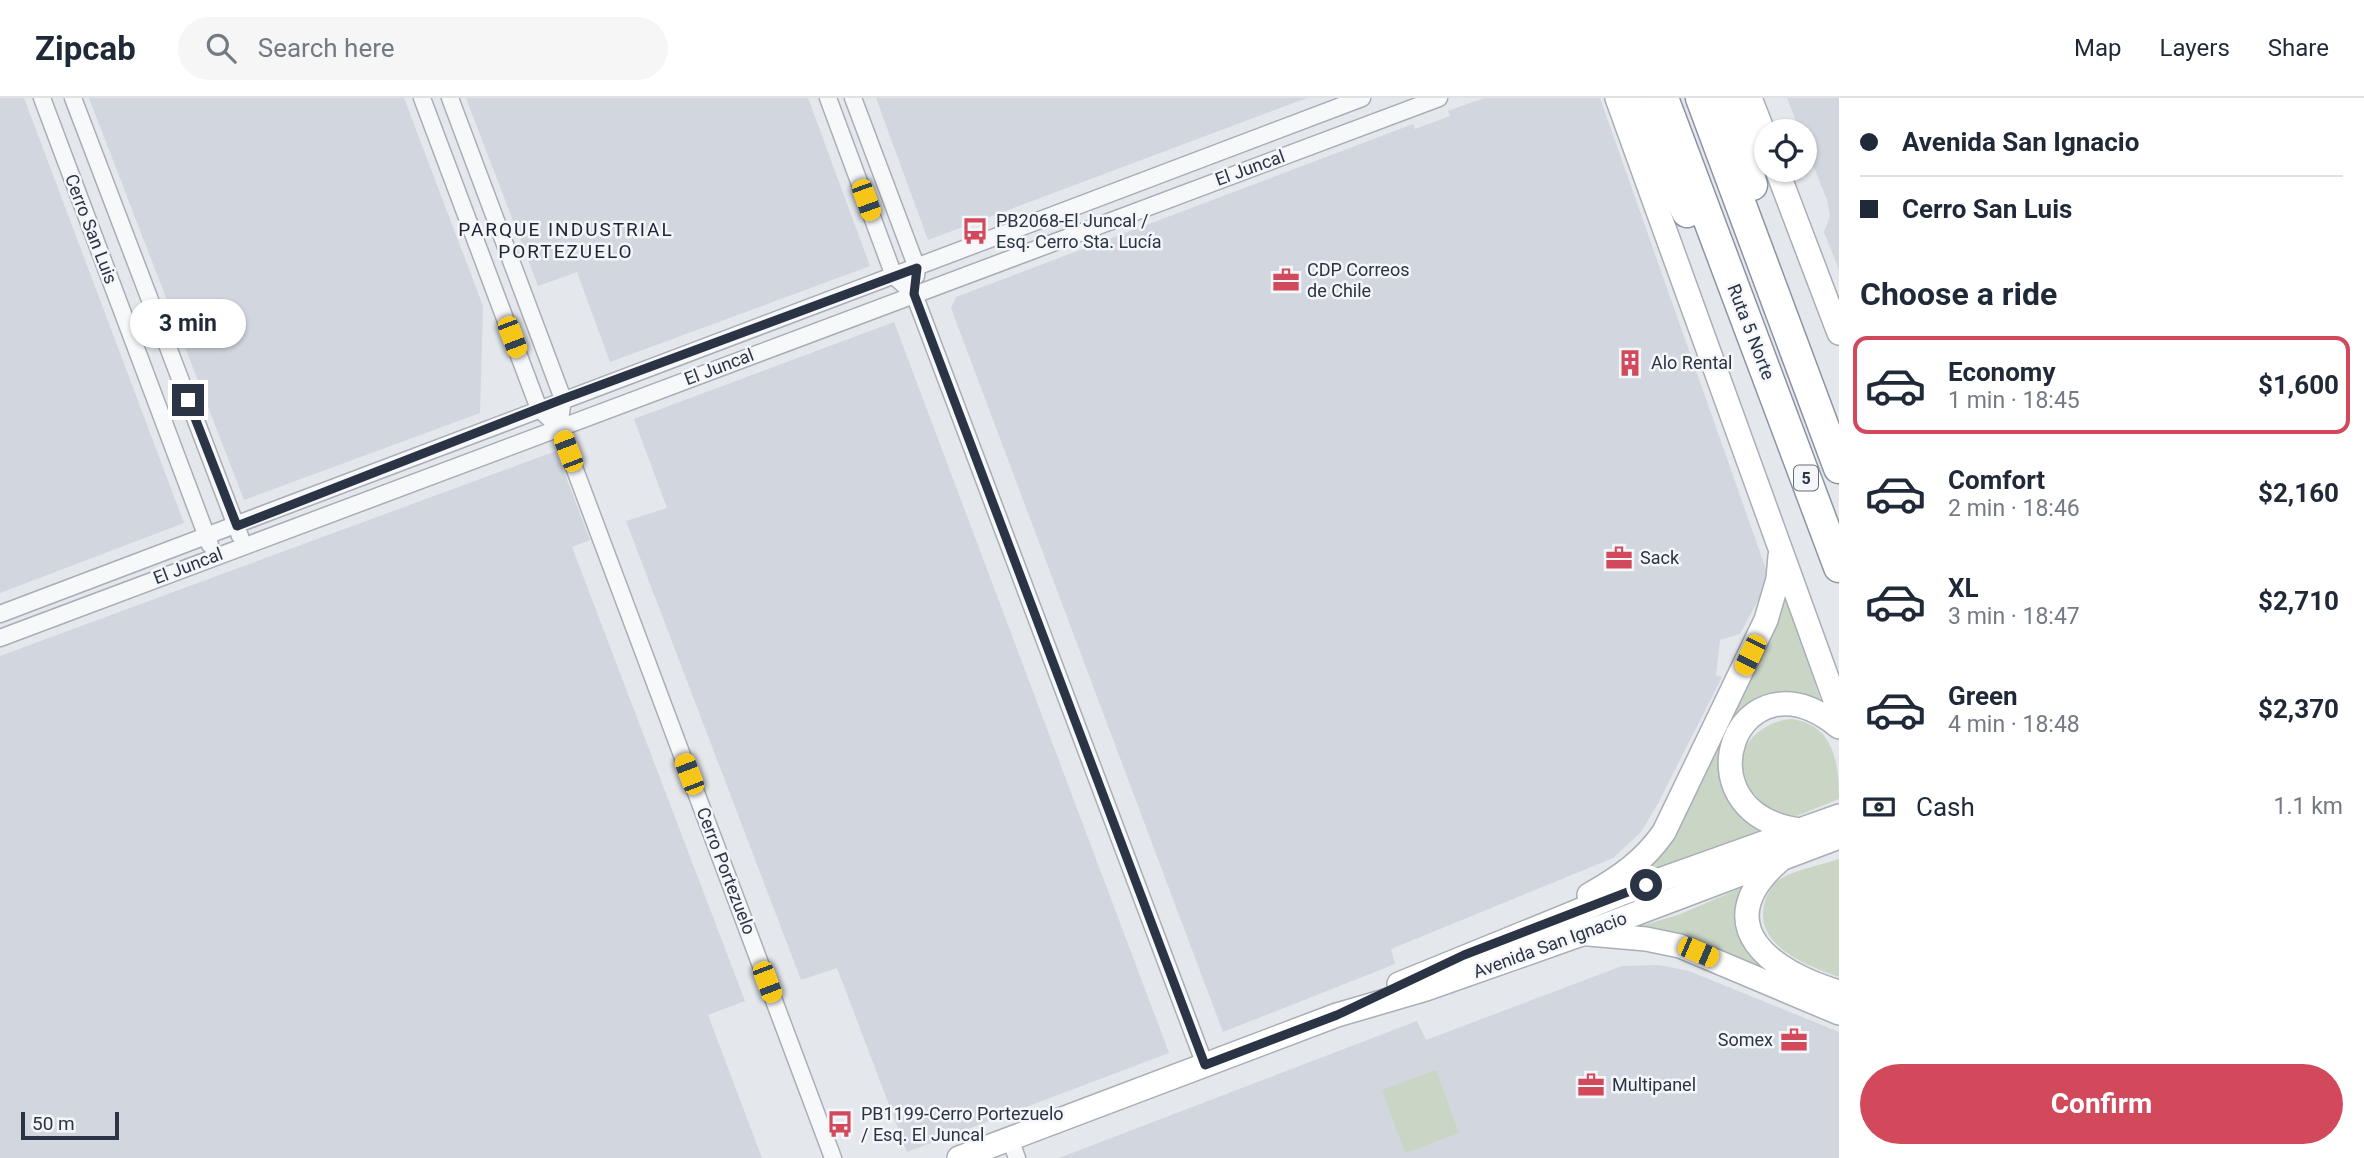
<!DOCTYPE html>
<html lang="en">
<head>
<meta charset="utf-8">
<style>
	:root { --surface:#fff; --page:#f6f6f7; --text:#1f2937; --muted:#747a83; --line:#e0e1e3; --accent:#d1495b }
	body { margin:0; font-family:Roboto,sans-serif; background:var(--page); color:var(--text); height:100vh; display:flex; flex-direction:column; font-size:26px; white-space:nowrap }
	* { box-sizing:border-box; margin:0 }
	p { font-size:23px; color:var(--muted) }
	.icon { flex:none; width:38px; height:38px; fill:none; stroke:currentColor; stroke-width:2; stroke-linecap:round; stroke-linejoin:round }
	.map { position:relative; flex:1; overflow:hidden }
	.panel { display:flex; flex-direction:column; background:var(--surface); width:525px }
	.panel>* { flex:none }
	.top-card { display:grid; align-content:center; height:154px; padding:0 21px; background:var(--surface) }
	.fabs { position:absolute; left:1754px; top:21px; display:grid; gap:14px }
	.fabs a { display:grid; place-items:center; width:63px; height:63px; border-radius:50%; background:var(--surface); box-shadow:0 2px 5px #0004; font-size:35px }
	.scale { position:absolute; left:21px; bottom:18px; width:98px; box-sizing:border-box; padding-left:7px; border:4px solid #2b3445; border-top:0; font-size:19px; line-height:24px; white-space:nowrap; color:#2b3445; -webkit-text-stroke:5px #f4f6f9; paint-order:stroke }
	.end { position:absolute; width:32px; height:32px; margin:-16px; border:9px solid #2b3445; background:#fff; box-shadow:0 0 0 4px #fff }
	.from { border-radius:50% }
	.bubble { position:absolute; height:49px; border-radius:24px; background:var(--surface); box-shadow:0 2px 5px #0004; font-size:23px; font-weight:700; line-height:49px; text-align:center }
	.car { position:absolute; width:21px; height:42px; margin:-21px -10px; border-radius:9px; box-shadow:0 0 5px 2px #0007; background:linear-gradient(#f5c518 24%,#345 0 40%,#f5c518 0 76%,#345 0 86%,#f5c518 0) }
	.top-card b { display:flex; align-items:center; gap:24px; height:66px; font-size:26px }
	.top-card b+b { border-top:2px solid var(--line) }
	.top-card i { width:18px; height:18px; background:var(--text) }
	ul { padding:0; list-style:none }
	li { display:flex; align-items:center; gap:21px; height:98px; margin:0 14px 10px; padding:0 7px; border:4px solid transparent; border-radius:14px }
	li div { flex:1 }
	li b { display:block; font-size:26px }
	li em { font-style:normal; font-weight:700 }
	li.current { border-color:var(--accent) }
	li>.icon { width:63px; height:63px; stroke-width:1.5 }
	h2 { padding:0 21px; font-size:32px; line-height:84px }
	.pay { display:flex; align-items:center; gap:18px; height:77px; padding:0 21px; font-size:26px }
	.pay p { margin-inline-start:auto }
	.cta { display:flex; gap:14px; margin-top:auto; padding:14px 21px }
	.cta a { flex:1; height:80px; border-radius:42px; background:var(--accent); color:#fff; font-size:28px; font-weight:700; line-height:80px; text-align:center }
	header { display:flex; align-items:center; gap:42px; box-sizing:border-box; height:98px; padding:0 35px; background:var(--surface); border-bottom:2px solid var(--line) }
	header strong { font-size:33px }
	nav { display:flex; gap:38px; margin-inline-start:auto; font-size:24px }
	.search { width:490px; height:63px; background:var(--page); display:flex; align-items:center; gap:18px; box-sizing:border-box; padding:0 24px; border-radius:38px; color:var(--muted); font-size:26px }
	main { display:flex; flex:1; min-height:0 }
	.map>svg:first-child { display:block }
	.built { fill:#d2d6de }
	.green { fill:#c9d6c5 }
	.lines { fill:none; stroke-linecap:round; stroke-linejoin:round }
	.minor-casing { stroke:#a9aeb7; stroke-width:19 }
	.secondary-casing { stroke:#a9aeb7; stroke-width:26 }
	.motorway-casing { stroke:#8b94a3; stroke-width:33 }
	.minor { stroke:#f7f8fa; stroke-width:16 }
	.secondary { stroke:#fff; stroke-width:23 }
	.motorway { stroke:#fff; stroke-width:30 }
	.route { stroke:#2b3445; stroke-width:9 }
	.labels { text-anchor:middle; stroke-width:5; stroke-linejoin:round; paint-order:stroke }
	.shield { fill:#f4f6f9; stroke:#676e7b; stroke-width:2 }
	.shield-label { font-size:16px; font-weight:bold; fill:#2b3445 }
	.street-label { font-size:18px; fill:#2b3445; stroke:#f4f6f9 }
	.poi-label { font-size:18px; fill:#2b3445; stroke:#f4f6f9; text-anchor:start }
	.neighbourhood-label { font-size:19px; letter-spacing:2px; fill:#1d2536; stroke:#f4f6f9 }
</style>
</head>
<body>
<header>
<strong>Zipcab</strong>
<div class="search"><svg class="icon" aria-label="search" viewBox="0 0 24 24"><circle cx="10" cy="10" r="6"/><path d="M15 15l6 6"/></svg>Search here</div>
<nav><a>Map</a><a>Layers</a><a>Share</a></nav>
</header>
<main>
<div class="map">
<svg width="1839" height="1060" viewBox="0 0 1839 1060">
	<rect width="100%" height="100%" fill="#e4e7ec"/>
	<path class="built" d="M 0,0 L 24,0 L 184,425 L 0,495 Z
		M 89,0 L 404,0 L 483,208 L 480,315 L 244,402 Z
		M 466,0 L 808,0 L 870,168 L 610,264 L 577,174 L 538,188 Z
		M 876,0 L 1307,0 L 928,142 Z
		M 1484,0 L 1600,0 L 1768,477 L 1762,495 L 1740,536 L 1720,542 L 1716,577 L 1722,579 L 1657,707 L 1641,734 L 1613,760 L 1391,851 L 1395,866 L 1223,934 L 951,210 L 956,199 L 1413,26 L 1415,31 L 1450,18 L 1448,13 Z
		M 1787,0 L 1839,0 L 1839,172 L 1824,134 L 1830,118 L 1827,102 L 1804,44 L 1804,33 L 1800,33 Z
		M 894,224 L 1169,955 L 907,1054 L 837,870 L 801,882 L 626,423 L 667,410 L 634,321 Z
		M 556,353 L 590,442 L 572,449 L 745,903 L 708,917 L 762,1060 L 0,1060 L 0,558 Z
		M 1659,867 L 1689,873 L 1839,934 L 1839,1060 L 1059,1060 L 1417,923 L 1426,942 L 1622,868 Z"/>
	<path class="green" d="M 1787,492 L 1822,608 L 1776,598 L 1721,660 L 1768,731 L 1657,772 L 1648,767 Z
		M 1792,621 C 1834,627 1839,665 1839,701 L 1794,719 L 1761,709 C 1760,697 1748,692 1744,681 C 1731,649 1764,622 1792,621 Z
		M 1839,761 L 1839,879 C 1808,868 1755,849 1764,807 C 1766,797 1773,785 1782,780 C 1799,771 1821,767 1839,761 Z
		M 1746,788 C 1742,833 1734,843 1771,875 L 1633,830 L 1678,817 Z
		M 1436,972 L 1459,1035 L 1405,1055 L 1382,992 Z"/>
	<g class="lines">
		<defs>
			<path id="minor" d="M 42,0 L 210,447
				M 73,0 L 240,438
				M 422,0 L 539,311 L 559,329 L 833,1060
				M 450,0 L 563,301 L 559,329
				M 828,0 L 894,178 L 914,196 L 1205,967
				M 853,0 L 917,170 L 916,178
				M 0,516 L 1362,0
				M 0,540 L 1439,0
				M 1010,1041 L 1017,1060"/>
			<path id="secondary" d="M 1617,0 L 1839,613
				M 1750,0 L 1766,41
				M 1777,72 L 1839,235
				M 1800,732 C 1674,715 1738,545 1839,629
				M 1779,763 C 1705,828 1773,875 1839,894
				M 1589,797 C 1620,779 1644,763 1664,734 L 1766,522 L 1778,481 L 1780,458
				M 1589,836 L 1646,841 L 1680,848 L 1839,915
				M 1399,886 L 1620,796 L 1839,718
				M 959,1060 L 1337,917 L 1426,891 L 1582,836 L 1839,739"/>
			<path id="motorway" d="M 1631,0 L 1687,114
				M 1663,0 L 1839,469
				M 1701,0 L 1839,370
				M 1728,0 L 1752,87"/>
		</defs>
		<use href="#minor" class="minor-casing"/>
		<use href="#secondary" class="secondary-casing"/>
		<use href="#motorway" class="motorway-casing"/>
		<use href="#minor" class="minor"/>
		<use href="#secondary" class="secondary"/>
		<use href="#motorway" class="motorway"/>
	</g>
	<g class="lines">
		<path class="route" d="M 188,302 L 237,428 L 563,301 L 917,170 L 914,196 L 1205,967 L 1337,917 L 1464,857 L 1646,787"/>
	</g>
	<defs>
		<symbol id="bus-bare" viewBox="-9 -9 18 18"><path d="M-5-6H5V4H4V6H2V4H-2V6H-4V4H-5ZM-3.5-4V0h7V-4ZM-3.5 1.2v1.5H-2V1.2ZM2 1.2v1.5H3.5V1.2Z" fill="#d1495b" stroke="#f4f6f9" stroke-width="2.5" paint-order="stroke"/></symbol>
		<symbol id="office-bare" viewBox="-9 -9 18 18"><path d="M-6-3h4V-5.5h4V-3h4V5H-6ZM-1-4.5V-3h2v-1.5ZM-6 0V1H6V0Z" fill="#d1495b" stroke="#f4f6f9" stroke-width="2.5" paint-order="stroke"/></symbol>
		<symbol id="building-bare" viewBox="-9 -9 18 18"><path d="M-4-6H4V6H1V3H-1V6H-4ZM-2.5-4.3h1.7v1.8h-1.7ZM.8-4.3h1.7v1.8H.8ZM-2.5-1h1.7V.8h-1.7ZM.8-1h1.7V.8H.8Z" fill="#d1495b" stroke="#f4f6f9" stroke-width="2.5" paint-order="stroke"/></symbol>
	</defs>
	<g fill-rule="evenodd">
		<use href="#bus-bare" x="956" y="114" width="38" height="38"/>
		<use href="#office-bare" x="1267" y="163" width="38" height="38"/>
		<use href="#building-bare" x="1611" y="246" width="38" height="38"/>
		<use href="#office-bare" x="1600" y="441" width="38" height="38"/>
		<use href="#office-bare" x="1775" y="923" width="38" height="38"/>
		<use href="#office-bare" x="1572" y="968" width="38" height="38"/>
		<use href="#bus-bare" x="821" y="1007" width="38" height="38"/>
	</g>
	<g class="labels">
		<rect class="shield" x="1794" y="367.5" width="24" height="25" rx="5"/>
		<g class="shield-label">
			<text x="1806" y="386">5</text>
		</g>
		<g class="street-label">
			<text transform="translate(1250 70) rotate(-20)" y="6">El Juncal</text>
			<text transform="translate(91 131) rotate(69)" y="6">Cerro San Luis</text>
			<text transform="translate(1751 234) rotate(69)" y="6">Ruta 5 Norte</text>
			<text transform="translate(719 269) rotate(-21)" y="6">El Juncal</text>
			<text transform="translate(188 468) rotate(-21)" y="6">El Juncal</text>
			<text transform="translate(726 773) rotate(69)" y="6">Cerro Portezuelo</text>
			<text transform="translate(1550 847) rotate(-20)" y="6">Avenida San Ignacio</text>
		</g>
		<g class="poi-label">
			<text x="996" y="129">PB2068-El Juncal /<tspan x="996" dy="21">Esq. Cerro Sta. Lucía</tspan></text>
			<text x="1307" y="178">CDP Correos<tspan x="1307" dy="21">de Chile</tspan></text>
			<text x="1651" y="271">Alo Rental</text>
			<text x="1640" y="466">Sack</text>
			<text x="1773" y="948" text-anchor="end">Somex</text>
			<text x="1612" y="993">Multipanel</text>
			<text x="861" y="1022">PB1199-Cerro Portezuelo<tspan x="861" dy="21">/ Esq. El Juncal</tspan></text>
		</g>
		<g class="neighbourhood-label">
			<text x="566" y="138">PARQUE INDUSTRIAL<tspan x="566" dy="22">PORTEZUELO</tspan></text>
		</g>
	</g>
</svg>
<div class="fabs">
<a><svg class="icon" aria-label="locate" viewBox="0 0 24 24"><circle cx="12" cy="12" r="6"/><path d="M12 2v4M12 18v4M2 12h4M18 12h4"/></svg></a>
</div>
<div class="scale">50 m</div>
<i class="end from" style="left:1646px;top:787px"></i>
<i class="end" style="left:188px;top:302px"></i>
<div class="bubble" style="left:130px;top:201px;width:116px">3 min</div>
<i class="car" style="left:866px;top:102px;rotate:160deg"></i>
<i class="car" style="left:512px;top:239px;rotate:159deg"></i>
<i class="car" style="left:568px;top:353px;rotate:339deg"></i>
<i class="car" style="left:1750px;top:557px;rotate:206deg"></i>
<i class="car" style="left:689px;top:676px;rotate:339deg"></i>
<i class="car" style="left:1698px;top:854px;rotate:113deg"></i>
<i class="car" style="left:767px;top:884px;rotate:159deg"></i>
</div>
<section class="panel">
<div class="top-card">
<b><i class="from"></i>Avenida San Ignacio</b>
<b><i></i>Cerro San Luis</b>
</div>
<h2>Choose a ride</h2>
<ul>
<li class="current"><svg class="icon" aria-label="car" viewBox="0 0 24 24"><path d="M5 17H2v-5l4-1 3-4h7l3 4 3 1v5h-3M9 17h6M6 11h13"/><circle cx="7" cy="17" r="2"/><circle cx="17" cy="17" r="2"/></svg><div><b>Economy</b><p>1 min · 18:45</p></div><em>$1,600</em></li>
<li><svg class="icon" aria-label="car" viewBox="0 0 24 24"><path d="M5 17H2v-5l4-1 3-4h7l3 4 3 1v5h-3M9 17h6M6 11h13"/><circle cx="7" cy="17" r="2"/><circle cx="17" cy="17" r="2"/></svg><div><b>Comfort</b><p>2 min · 18:46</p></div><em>$2,160</em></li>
<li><svg class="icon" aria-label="car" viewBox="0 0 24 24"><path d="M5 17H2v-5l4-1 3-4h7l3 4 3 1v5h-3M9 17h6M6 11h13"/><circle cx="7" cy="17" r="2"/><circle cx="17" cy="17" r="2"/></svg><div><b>XL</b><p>3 min · 18:47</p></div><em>$2,710</em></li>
<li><svg class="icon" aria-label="car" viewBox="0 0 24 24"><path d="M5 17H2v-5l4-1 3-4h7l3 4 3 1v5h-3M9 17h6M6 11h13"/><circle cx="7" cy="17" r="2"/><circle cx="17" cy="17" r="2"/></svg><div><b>Green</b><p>4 min · 18:48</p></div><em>$2,370</em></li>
</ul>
<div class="pay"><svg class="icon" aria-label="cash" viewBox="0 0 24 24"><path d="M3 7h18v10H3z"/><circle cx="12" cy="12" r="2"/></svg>Cash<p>1.1 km</p></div>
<div class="cta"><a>Confirm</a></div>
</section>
</main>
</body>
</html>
